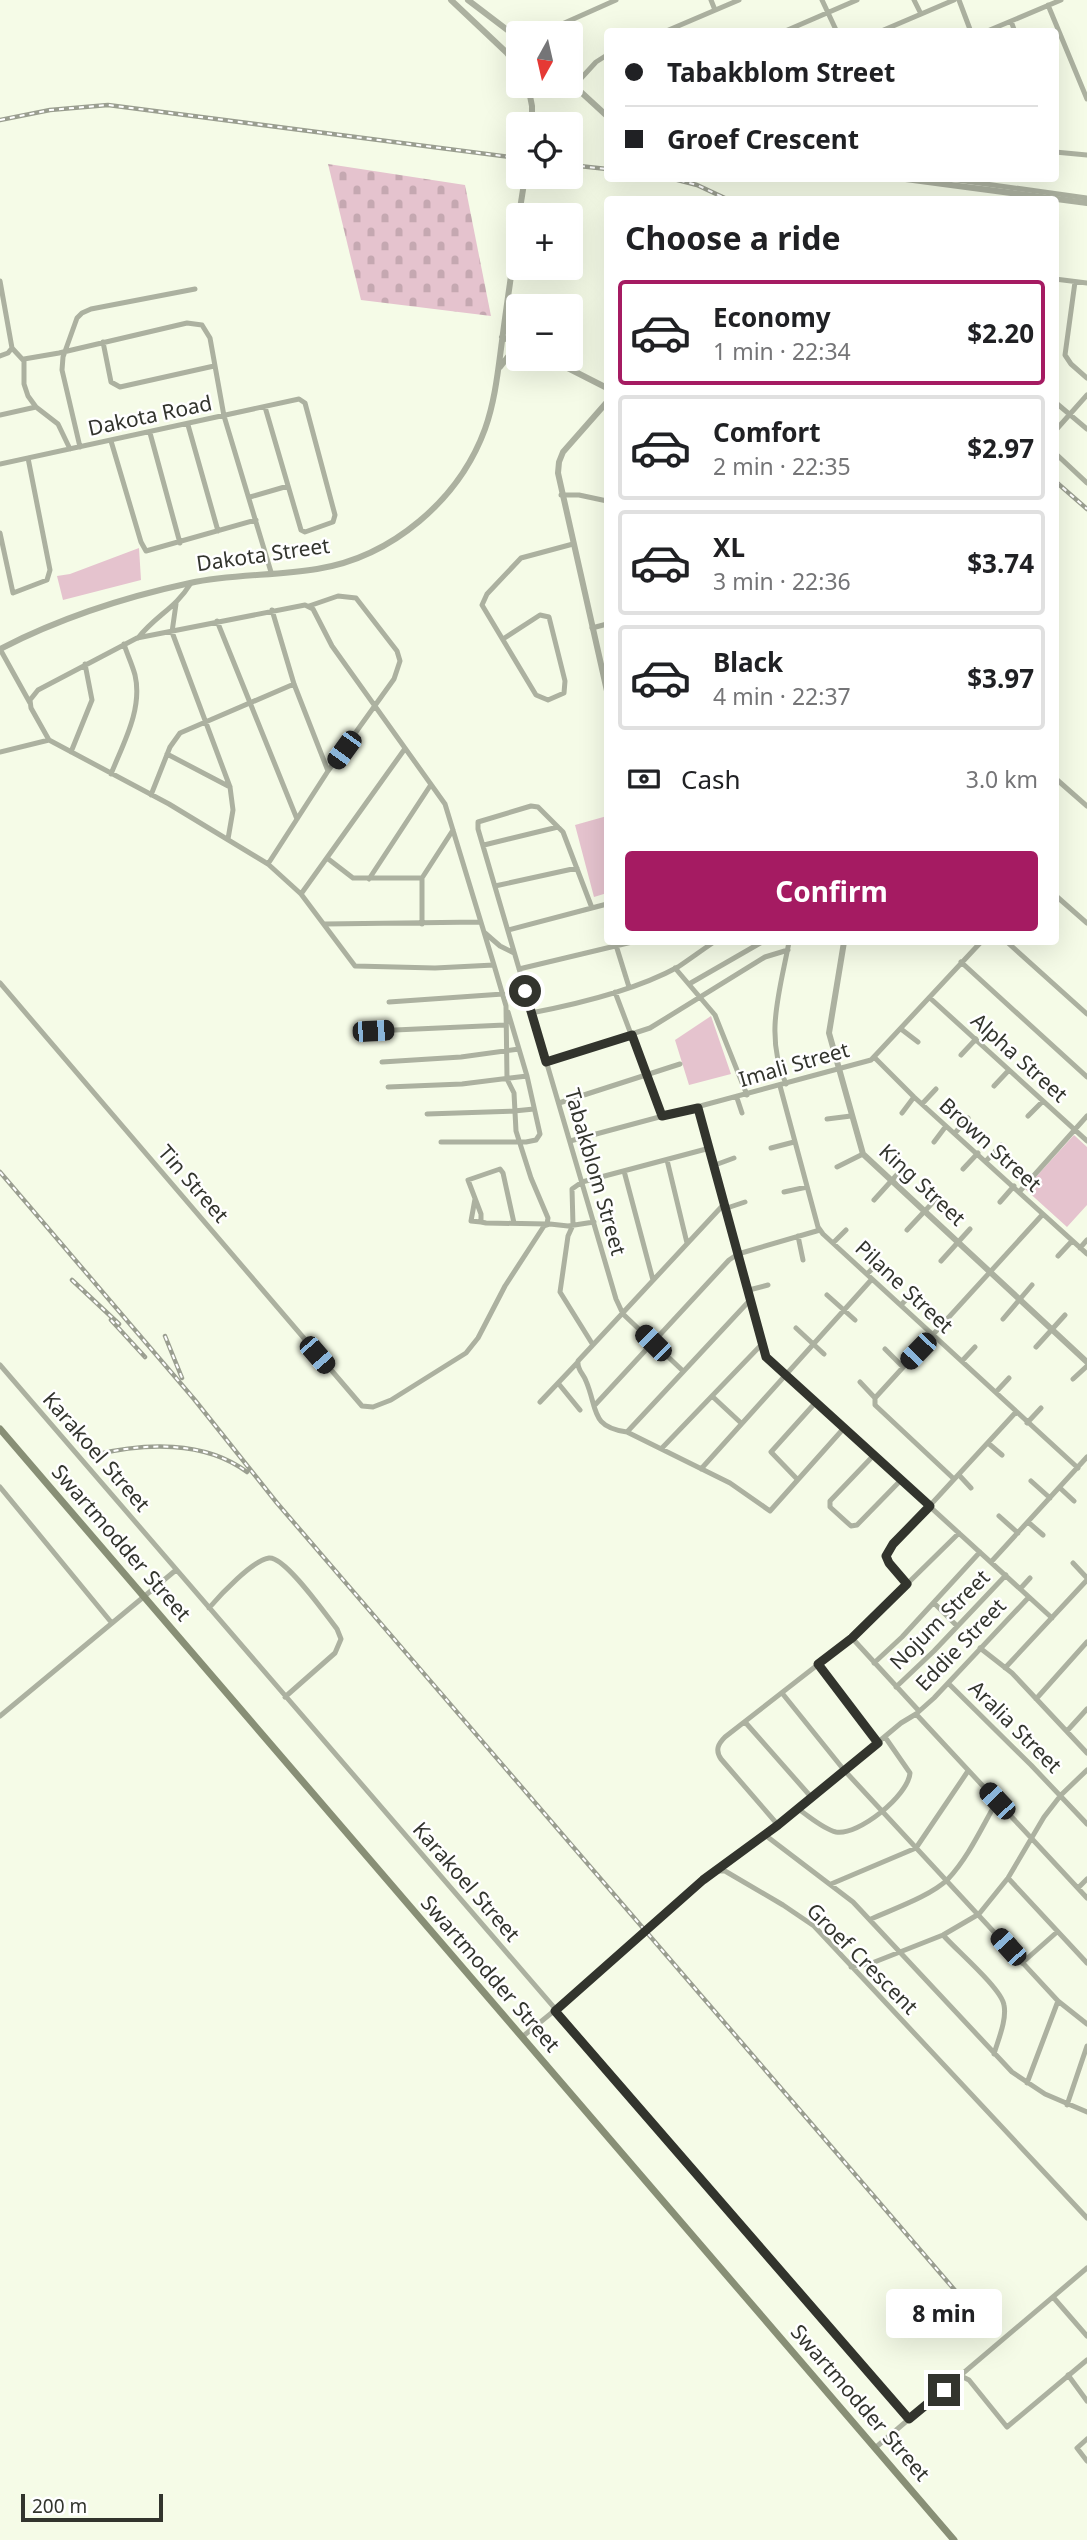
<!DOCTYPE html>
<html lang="en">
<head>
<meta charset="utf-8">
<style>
	:root { --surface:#fff; --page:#f2f2f2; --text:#202124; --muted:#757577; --line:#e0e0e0; --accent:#a51b62 }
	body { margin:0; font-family:"Noto Sans",sans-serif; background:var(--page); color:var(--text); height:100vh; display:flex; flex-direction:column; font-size:26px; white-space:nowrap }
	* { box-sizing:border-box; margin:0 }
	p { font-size:23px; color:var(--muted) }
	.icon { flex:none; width:38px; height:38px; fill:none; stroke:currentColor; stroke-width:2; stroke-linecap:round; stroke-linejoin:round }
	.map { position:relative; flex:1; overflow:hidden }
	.side { position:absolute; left:604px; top:196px; width:455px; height:749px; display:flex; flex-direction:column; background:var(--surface); border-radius:7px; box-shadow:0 7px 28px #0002 }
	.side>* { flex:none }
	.hud { position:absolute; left:604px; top:28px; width:455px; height:154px; border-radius:7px; box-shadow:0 7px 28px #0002; display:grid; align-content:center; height:154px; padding:0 21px; background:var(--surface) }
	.needle { width:46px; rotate:188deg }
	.tools { position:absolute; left:506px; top:21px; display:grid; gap:14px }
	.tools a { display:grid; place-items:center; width:77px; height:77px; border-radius:7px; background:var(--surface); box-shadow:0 7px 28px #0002; font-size:35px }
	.scale { position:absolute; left:21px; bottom:18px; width:142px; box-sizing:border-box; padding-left:7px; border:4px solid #32342d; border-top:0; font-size:19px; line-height:24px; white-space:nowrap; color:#32342d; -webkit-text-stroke:5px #fff; paint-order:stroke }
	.end { position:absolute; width:32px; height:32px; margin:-16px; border:9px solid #32342d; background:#fff; box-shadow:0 0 0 4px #fff }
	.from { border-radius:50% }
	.bubble { position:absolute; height:49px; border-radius:7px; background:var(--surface); box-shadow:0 7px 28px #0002; font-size:23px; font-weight:700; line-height:49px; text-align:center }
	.car { position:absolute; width:21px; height:42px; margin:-21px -10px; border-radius:9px; box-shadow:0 0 5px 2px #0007; background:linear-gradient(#222 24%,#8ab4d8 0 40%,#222 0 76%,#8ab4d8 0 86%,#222 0) }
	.hud b { display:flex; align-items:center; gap:24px; height:66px; font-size:26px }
	.hud b+b { border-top:2px solid var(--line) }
	.hud i { width:18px; height:18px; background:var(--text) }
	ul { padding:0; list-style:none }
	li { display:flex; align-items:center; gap:21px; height:105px; margin:0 14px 10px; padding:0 7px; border:4px solid var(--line); border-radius:7px }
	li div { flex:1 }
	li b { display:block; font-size:26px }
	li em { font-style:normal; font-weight:700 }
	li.current { border-color:var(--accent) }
	li>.icon { width:63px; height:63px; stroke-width:1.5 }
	h2 { padding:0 21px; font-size:32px; line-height:84px }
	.pay { display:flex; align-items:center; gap:18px; height:77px; padding:0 21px; font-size:26px }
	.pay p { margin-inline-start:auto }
	.cta { display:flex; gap:14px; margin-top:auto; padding:14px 21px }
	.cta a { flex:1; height:80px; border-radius:7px; background:var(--accent); color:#fff; font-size:28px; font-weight:700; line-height:80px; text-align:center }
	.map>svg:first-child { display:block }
	.green { fill:#e5c3ce }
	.cemetery { fill:url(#cemetery-stones) }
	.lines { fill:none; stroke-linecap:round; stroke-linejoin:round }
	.minor { stroke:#acb1a0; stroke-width:5 }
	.tertiary { stroke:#acb1a0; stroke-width:6 }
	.secondary { stroke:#888f76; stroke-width:7 }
	.rail-casing { stroke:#9a9e90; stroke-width:4.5 }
	.rail { stroke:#fff; stroke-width:2; stroke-dasharray:5; stroke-linecap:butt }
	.route { stroke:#32342d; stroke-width:9 }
	.labels { text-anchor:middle; stroke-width:5; stroke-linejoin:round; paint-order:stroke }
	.street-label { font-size:21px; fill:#32342d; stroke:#fff }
</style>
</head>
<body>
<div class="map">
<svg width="1087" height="2540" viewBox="0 0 1087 2540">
	<defs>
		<pattern id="cemetery-stones" width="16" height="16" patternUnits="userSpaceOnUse" patternTransform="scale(1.75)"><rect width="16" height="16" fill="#e5c3ce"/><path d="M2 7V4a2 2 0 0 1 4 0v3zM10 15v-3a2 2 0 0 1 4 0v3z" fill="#c5a8b1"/></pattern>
	</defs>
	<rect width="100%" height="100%" fill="#f5fbe7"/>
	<path class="green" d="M 139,548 L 141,580 L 63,600 L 57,576 L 70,574 Z
		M 607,816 L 607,893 L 594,897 L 575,825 Z
		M 711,1016 L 731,1074 L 689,1085 L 675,1040 Z
		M 1074,1135 L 1087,1147 L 1087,1205 L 1067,1227 L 1025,1189 Z"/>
	<path class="cemetery" d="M 328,164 L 465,185 L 491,316 L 361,300 Z"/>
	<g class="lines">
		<path class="minor" d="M 711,0 L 715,10
			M 822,0 L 837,32
			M 914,0 L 921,14
			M 959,0 L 971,32
			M 1048,5 L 1087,99
			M 1011,21 L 1015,32
			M 664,32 L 739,0
			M 783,32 L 857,0
			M 879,32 L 954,0
			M 985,32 L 1061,0
			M 542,33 L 616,0
			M 574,86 L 596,62 L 607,55
			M 1055,152 L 1087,155
			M 943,178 L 1087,198
			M 1055,279 L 1087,283
			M 0,281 L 12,348
			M 1075,282 L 1065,355 L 1071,364 L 1087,378
			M 103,342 L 111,382 L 120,387 L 214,366
			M 12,348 L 24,361 L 24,384 L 28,396 L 36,407 L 58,424 L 70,449
			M 0,356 L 8,353 L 12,348
			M 24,359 L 59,353 L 187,323 L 202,325 L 210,338 L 224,416 L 271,572
			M 1055,402 L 1087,429
			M 0,415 L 36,407
			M 188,425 L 218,531
			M 1055,431 L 1087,395
			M 150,433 L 180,543
			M 111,441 L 141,542 L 146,551 L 256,520
			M 80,447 L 62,370 L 63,357 L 77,318 L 82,313 L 91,309 L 195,289
			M 1055,453 L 1087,483
			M 0,464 L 299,399 L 305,403 L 335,515 L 333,522 L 305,532 L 301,530 L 265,407
			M 561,495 L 579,495 L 607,501
			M 250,497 L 288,486
			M 0,533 L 13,593 L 47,580 L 50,570 L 28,458
			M 176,604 L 172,632 L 230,787 L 233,810 L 228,839
			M 305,605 L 313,609 L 332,646 L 445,804 L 494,965 L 435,968 L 355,966 L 301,894 L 268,864 L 169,804 L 49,740 L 31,708 L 30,700 L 38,690 L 137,638 Z
			M 272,610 L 294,684 L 328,771
			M 217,621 L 297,819
			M 592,628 L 607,624
			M 138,638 C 156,615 175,609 191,583
			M 503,639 L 540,615 L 549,617 L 565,681 L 564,693 L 548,700 L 536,695 L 482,605 L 487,594 L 521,558 L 573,544
			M 0,649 L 30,703
			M 0,752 L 49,740
			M 71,752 L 92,700 L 85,664
			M 167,754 L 230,787
			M 111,774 C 123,744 143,709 135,675 C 132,664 127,654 124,644
			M 1055,778 L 1087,806
			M 151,795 L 170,747 L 180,733 L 294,684
			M 484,845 L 558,827
			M 327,858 L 353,878 L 422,878
			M 268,864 L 328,771 L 394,679 L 400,661 L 397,651 L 356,598 L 338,596 L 309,606
			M 369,879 L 430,786
			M 495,886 L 577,868
			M 301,894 L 404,750
			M 1055,895 L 1087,923
			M 592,908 L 563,832 L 538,807 L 531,806 L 478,822 L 478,829 L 616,1299 L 623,1314 L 683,1371
			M 325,924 L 480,922
			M 422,924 L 422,878 L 453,830
			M 508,930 L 607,904
			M 485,933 L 500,946 L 514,953
			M 615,942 L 629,987
			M 1007,942 L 1087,1014
			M 961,962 L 1087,1077
			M 494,965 L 506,1006 L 507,1079 L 514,1093 L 516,1131 L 531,1178 L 548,1218 L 547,1224 L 486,1223 L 481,1222 L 481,1214 L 468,1180 L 500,1169 L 503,1173 L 514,1223
			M 675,968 L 715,1015 L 747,1095
			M 519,969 L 632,942
			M 0,983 L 362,1406 L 373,1407 L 391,1400 L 466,1353 L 478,1338 L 505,1286 L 544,1226 L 550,1224 L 568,1226 L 594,1222
			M 689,984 L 762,942
			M 615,992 L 662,1116
			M 930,998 L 1087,1141
			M 389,1002 L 503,994
			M 531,1013 C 578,1004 636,990 678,967 C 690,959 702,950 714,942
			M 901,1029 L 918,1042
			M 373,1031 L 505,1025
			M 961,1055 L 976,1039
			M 874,1057 L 914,1097 L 1087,1254
			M 382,1062 L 461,1057 L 519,1049
			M 546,1062 L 650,1028 L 765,957 L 788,950
			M 786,1084 C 764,1036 780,991 789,942
			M 780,1086 L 818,1227 L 823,1234 L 1078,1468
			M 994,1086 L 1009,1070
			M 388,1087 L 462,1084 L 527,1076
			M 737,1098 L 742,1113
			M 559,1103 L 680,1064
			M 922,1104 L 936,1089
			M 698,1108 L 768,1359 L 1052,1618
			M 902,1113 L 914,1097
			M 427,1114 L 514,1111 L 534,1109
			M 1028,1116 L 1043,1101
			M 827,1119 L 851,1116
			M 955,1133 L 968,1118
			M 570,1141 L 871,1060 L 981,942
			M 441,1142 L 526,1142 L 536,1140 L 540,1134 L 527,1076 L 508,1012
			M 934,1142 L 946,1126
			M 771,1148 L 794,1142
			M 667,1160 L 687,1243
			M 986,1161 L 1001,1145
			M 715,1165 L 734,1158
			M 837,1167 L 863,1154
			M 963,1169 L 978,1153
			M 624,1171 L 653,1280
			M 1020,1191 L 1087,1116
			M 784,1192 L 807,1187
			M 475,1199 L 471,1221 L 481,1222
			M 874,1200 L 903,1168
			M 1000,1202 L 1014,1186
			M 725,1203 L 578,1361 C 577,1370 583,1373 586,1381 C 598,1409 590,1427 627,1432 L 730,1483 L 770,1511 L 844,1428
			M 727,1208 L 745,1202
			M 907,1230 L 937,1198
			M 798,1236 L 803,1260
			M 833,1243 L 846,1230
			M 1080,1248 L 1087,1240
			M 1058,1256 L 1072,1241
			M 941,1261 L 970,1229
			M 867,1274 L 880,1261
			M 749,1290 L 768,1285
			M 827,1295 L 855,1320
			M 901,1305 L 914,1291
			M 1003,1319 L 1032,1285
			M 796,1328 L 824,1354
			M 593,1345 L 560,1292 L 568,1236 L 573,1225 L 572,1189 L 582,1182 L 710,1148
			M 1036,1347 L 1065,1315
			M 885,1349 L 903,1367
			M 962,1361 L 975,1347
			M 0,1365 L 909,2419
			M 1073,1379 L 1087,1366
			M 860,1382 L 875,1398
			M 558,1383 L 580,1410
			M 996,1392 L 1009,1378
			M 713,1397 L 741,1423
			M 875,1398 L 1043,1214
			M 875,1398 L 875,1405 L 954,1479
			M 540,1402 L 577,1363
			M 594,1406 L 729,1260 L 738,1254 L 820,1230
			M 1027,1423 L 1041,1408
			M 627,1432 L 751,1299
			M 988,1443 L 1002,1455
			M 662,1448 L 763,1343
			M 874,1455 L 830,1501 L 830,1507 L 851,1526 L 857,1525 L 901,1480
			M 701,1469 L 872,1279
			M 959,1475 L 971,1488
			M 797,1479 L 771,1452 L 816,1402
			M 1031,1481 L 1050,1498
			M 0,1487 L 111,1622
			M 1060,1488 L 1074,1501
			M 999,1516 L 1018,1533
			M 1028,1522 L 1043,1535
			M 991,1562 L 1087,1457
			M 1073,1563 L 1087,1578
			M 907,1584 L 887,1560 L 889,1550 L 1016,1412
			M 1020,1589 L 1030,1578
			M 934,1603 L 957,1626
			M 209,1608 C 220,1595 253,1560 269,1558 C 285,1556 326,1615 337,1629 L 341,1639 L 335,1653 L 285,1697
			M 980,1648 L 1012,1673 L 1087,1753
			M 874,1663 L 902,1637 L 980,1552
			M 818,1664 L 878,1743
			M 1005,1668 L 1087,1580
			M 949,1684 L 1031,1765 L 1087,1824
			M 896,1687 L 934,1651 L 1006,1575
			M 782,1693 L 844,1770 L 1058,2001 L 1087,2024
			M 1036,1699 L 1087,1642
			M 919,1711 L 852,1638 L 959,1533
			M 916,1714 L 1087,1898
			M 0,1716 L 176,1570
			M 745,1722 L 812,1798
			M 1067,1731 L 1087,1709
			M 798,1809 C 809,1816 823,1829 836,1832 C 858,1836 908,1796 910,1773 L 885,1737
			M 778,1825 L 721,1759 C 715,1750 718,1744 725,1737 L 852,1638
			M 765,1835 L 853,1902 L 1012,2072 L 1045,2094 L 1087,2112
			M 716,1871 L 793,1813 L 901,1723 L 916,1714 L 934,1698 L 1029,1597
			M 1008,1878 L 1087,1963
			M 831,1884 L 916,1848 L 968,1771
			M 1078,1888 L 1087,1879
			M 871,1919 C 893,1909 931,1896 948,1879 C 968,1858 982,1827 997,1801
			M 943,1935 C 956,1950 1001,1988 1004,2005 C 1007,2020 998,2040 994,2054
			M 1022,1963 L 1057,1932
			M 851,1967 L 872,1963 L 943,1935 L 979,1914 L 1008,1878 L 1044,1817 L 1061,1795 L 1087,1770
			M 522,2037 L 586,1985 L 703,1880 L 716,1871 L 725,1871 L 783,1905 L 814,1926 L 1087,2218
			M 1027,2083 L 1058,2001
			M 1067,2105 L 1087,2046
			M 1053,2297 L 1087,2336
			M 1068,2375 L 1087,2401
			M 961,2376 L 969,2380 L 1007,2427 L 1087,2360
			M 1087,2439 L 1077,2448 L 1087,2461
			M 875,2448 L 1087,2268"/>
		<path class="tertiary" d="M 451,0 L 506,52 L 518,67
			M 468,0 L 518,38
			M 570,82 L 607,116
			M 528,86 L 532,106 L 532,124
			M 898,178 L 1087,203
			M 519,215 L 525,177
			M 502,337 L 518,344
			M 550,359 L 607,388
			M 500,367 L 510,354 L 518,350
			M 607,402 L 563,452 L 559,462 L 558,473 L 607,691
			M 0,649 C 60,618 125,597 190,583 C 232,574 275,576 317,569 C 392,557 459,500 485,429 C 495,401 498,371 502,341 C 507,302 513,264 518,225
			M 844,942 L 829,1033 L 863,1154 L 1087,1362"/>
		<path class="secondary" d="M 0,1429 L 954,2540"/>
		<defs>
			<path id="rail" d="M 0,120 L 50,110 L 108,105 L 518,158
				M 570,165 L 607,169
				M 670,178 L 697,185 L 729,200
				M 1055,481 L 1087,509
				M 0,1172 L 194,1399 L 277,1503 L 990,2331
				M 72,1280 L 119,1324
				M 111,1320 L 145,1357
				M 165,1336 L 182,1378
				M 94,1455 C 144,1443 204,1440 247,1472"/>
		</defs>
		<use href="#rail" class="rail-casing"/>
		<use href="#rail" class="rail"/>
	</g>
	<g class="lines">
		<path class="route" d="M 525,991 L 546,1062 L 632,1035 L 662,1116 L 698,1108 L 766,1357 L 930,1506 L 893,1544 L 886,1556 L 889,1563 L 907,1584 L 852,1638 L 818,1664 L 878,1743 L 778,1825 L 703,1880 L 555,2011 L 909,2419 L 944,2390"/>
	</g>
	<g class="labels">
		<g class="street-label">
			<text transform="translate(150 416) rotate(-12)" y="7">Dakota Road</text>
			<text transform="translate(263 555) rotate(-8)" y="7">Dakota Street</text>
			<text transform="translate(1019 1058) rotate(42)" y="7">Alpha Street</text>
			<text transform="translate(794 1065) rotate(-16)" y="7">Imali Street</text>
			<text transform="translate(990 1145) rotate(42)" y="7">Brown Street</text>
			<text transform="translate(595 1172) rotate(74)" y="7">Tabakblom Street</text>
			<text transform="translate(193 1184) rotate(49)" y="7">Tin Street</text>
			<text transform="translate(922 1185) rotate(43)" y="7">King Street</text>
			<text transform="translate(904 1287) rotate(43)" y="7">Pilane Street</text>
			<text transform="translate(96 1452) rotate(49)" y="7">Karakoel Street</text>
			<text transform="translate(121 1543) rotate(49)" y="7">Swartmodder Street</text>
			<text transform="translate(940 1620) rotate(-45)" y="7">Nojum Street</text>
			<text transform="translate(961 1645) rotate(-46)" y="7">Eddie Street</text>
			<text transform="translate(1015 1727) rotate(45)" y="7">Aralia Street</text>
			<text transform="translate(466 1882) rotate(49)" y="7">Karakoel Street</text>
			<text transform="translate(862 1959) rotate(45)" y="7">Groef Crescent</text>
			<text transform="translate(490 1974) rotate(49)" y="7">Swartmodder Street</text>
			<text transform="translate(860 2403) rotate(49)" y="7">Swartmodder Street</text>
		</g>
	</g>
</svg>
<div class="tools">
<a><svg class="needle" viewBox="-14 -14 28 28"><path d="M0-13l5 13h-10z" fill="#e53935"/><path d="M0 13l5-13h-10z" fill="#757577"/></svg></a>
<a><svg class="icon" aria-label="locate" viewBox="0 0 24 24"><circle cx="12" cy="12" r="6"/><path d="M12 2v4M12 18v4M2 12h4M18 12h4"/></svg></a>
<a>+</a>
<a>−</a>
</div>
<div class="scale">200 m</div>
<i class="end from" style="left:525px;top:991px"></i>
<i class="end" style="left:944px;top:2390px"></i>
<div class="bubble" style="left:886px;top:2289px;width:116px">8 min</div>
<i class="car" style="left:344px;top:750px;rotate:216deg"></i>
<i class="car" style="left:373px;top:1031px;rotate:87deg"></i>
<i class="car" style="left:653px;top:1343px;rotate:315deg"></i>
<i class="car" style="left:918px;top:1351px;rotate:224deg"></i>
<i class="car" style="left:317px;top:1355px;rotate:139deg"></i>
<i class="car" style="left:997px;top:1801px;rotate:317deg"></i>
<i class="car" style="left:1008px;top:1947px;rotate:318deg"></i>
<div class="hud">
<b><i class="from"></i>Tabakblom Street</b>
<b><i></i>Groef Crescent</b>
</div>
<section class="side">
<h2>Choose a ride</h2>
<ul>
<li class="current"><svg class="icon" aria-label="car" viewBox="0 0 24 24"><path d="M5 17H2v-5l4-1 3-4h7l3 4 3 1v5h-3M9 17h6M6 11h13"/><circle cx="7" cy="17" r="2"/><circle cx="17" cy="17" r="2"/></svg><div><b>Economy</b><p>1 min · 22:34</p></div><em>$2.20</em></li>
<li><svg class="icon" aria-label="car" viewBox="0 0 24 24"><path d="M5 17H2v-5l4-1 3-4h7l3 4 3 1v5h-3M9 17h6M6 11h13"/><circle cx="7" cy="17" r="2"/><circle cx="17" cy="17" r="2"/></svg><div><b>Comfort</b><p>2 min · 22:35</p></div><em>$2.97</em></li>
<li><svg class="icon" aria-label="car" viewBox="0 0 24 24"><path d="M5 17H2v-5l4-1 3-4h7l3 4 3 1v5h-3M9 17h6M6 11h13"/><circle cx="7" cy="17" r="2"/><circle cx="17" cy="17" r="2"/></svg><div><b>XL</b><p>3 min · 22:36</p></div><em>$3.74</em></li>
<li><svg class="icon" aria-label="car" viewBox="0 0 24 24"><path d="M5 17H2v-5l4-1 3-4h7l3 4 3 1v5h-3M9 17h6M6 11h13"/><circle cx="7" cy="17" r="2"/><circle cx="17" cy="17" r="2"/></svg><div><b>Black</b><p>4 min · 22:37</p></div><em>$3.97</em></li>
</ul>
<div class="pay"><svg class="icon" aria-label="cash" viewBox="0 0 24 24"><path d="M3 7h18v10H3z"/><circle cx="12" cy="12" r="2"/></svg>Cash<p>3.0 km</p></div>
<div class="cta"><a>Confirm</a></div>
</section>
</div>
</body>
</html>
